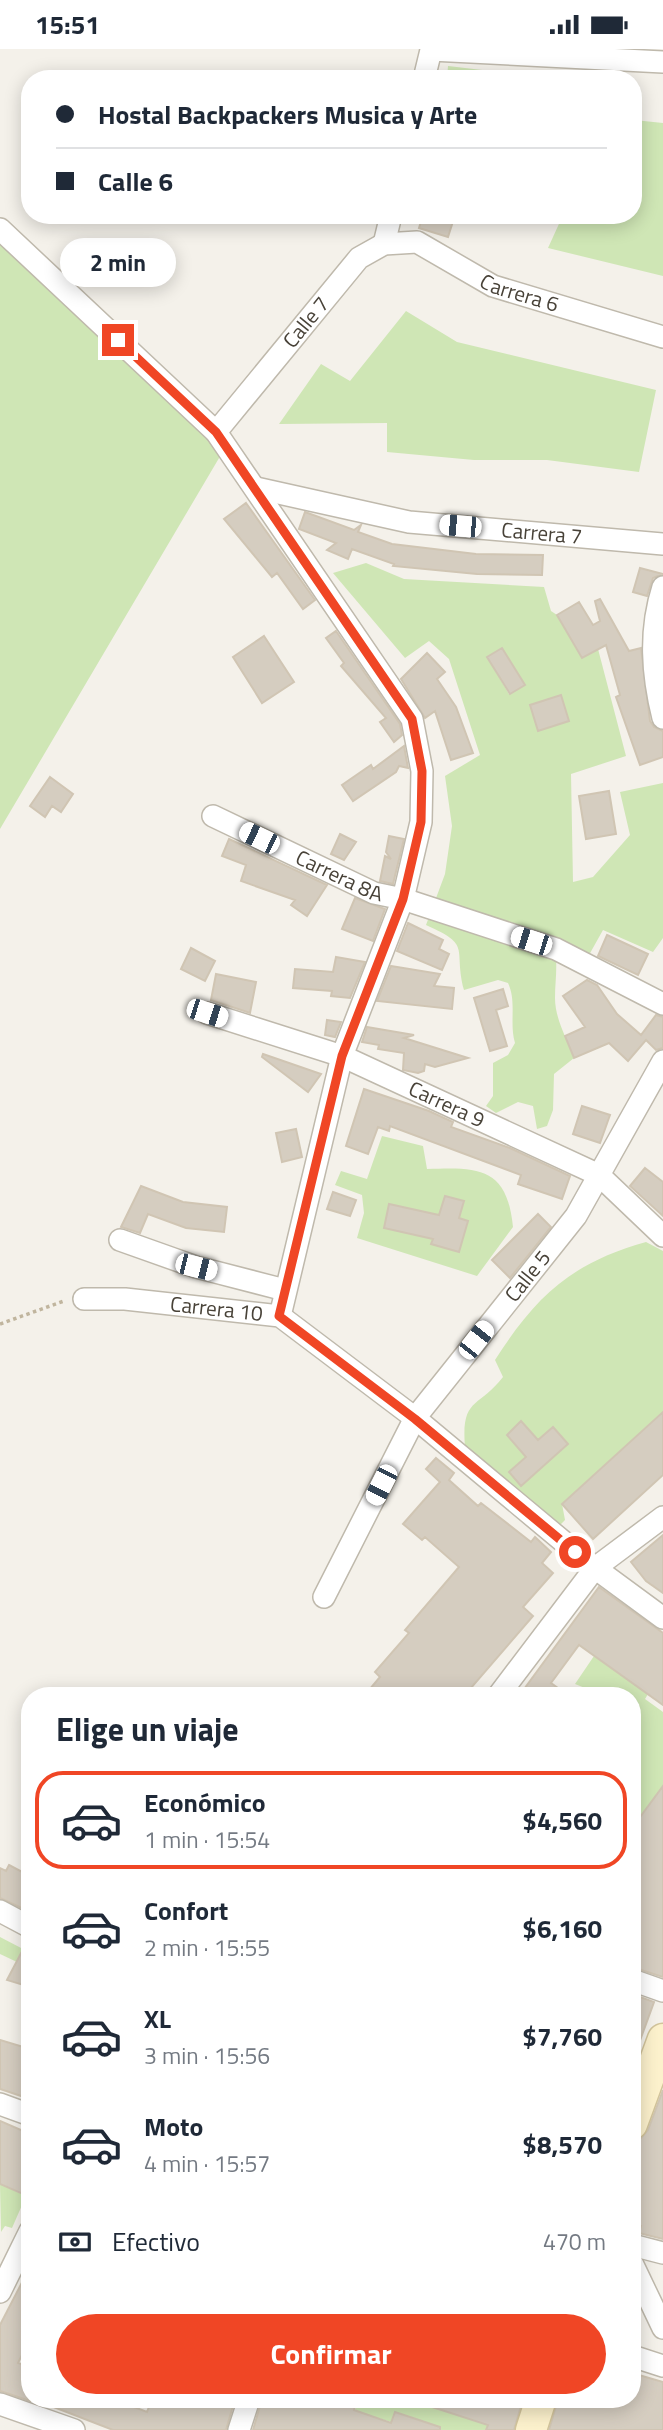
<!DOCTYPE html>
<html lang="es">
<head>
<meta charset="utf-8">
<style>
	:root { --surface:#fff; --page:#f6f6f7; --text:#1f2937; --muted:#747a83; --line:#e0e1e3; --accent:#f04625 }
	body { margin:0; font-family:"Titillium Web",sans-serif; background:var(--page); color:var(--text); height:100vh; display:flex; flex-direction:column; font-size:26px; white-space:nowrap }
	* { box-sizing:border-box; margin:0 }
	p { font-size:23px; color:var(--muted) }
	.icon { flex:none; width:38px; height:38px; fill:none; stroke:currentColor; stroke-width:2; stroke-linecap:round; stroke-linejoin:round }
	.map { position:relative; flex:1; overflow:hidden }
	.sheet { position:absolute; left:21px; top:1638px; width:620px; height:721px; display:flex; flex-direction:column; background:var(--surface); border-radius:28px; box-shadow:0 4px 18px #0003 }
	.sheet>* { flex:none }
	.banner { position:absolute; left:21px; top:21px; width:621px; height:154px; border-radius:28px; box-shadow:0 4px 18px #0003; display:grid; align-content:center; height:154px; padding:0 35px; background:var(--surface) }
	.end { position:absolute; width:32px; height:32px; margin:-16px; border:9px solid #f04625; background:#fff; box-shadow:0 0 0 4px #fff }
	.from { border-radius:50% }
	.bubble { position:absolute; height:49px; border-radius:24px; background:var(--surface); box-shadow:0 4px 18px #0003; font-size:23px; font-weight:700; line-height:49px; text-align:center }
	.car { position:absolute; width:21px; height:42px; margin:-21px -10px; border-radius:9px; box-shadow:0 0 5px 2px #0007; background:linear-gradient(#fff 24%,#345 0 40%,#fff 0 76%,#345 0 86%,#fff 0) }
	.banner b { display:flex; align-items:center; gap:24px; height:66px; font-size:26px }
	.banner b+b { border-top:2px solid var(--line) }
	.banner i { width:18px; height:18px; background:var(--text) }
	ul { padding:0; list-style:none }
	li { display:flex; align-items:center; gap:21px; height:98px; margin:0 14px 10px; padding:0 21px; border:4px solid transparent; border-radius:28px }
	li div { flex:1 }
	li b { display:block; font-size:26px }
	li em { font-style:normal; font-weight:700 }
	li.on { border-color:var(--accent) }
	li>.icon { width:63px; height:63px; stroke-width:1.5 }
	h2 { padding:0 35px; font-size:32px; line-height:84px }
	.pay { display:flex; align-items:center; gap:18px; height:77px; padding:0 35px; font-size:26px }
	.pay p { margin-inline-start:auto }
	.primary-button { display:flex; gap:14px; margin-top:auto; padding:14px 35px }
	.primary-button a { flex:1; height:80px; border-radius:42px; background:var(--accent); color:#fff; font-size:28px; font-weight:700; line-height:80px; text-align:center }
	.status { display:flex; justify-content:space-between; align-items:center; height:49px; padding:0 35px; background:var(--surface); direction:ltr }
	.status svg { height:19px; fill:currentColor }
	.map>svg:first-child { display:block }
	.green { fill:#cfe6b5; fill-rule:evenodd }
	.building { fill:#d5cdc0; stroke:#d0c5b3; stroke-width:2 }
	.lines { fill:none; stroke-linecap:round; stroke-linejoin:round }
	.street-casing { stroke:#bfb9ac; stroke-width:24 }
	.secondary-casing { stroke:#d2c49b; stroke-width:33 }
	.path { stroke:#c0b59e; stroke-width:3.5; stroke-dasharray:3.5 3.5; stroke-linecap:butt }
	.street { stroke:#fff; stroke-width:21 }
	.secondary { stroke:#fcf1cc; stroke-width:30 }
	.route { stroke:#f04625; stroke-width:9 }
	.labels { text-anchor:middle; stroke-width:5; stroke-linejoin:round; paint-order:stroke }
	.street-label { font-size:21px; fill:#484238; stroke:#fff }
</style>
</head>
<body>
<div class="status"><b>15:51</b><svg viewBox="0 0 49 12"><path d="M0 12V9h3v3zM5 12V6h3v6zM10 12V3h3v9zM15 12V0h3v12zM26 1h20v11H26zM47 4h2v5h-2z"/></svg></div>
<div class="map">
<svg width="663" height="2381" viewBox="0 0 663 2381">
	<rect width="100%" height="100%" fill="#f4f1ea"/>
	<path class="green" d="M 448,17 L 533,27 L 533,30 L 447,30 Z
		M 634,71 L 663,74 L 663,227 L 548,199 L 563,166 L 634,166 Z
		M 0,188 L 222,404 L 0,780 Z
		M 406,262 L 457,293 L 656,341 L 639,423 L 547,411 L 474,411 L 387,403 L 387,374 L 279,375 L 321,315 L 350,332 Z
		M 366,514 L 404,530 L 544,538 L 551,562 L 557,566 L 582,609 L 598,600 L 626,707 L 571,725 L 573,833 L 593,828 L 630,786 L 620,743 L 663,734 L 663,889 L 653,903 L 603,881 L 589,906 L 556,908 C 557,923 555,935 555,949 C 555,970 567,990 574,1009 L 554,1025 L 553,1061 L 547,1077 L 537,1080 L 533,1057 L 518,1053 L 496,1064 L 486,1057 L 493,1047 L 493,1014 L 508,1006 L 515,994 C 509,974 517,953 508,934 L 498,931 L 464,941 C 453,898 473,897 426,876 L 445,825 L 452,777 L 445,727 L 480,706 L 449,610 L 429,592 L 405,609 L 333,524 ZM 502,599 L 524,636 L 509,645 L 487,608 ZM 561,646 L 569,672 L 538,682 L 530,656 Z
		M 382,1087 L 423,1097 L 427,1120 C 479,1118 507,1118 513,1178 L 477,1227 L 357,1189 L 364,1164 L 362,1146 L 335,1136 L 341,1122 L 367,1130 ZM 445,1148 L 464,1153 L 459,1169 L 468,1172 L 459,1203 L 432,1195 ZM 420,1162 L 415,1186 L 384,1179 Z
		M 646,1193 L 663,1202 L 663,1363 L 562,1455 L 565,1471 L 556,1480 L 465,1398 C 461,1348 478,1360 503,1328 L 495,1311 C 536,1247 571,1214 646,1193 ZM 521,1372 L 538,1391 L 521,1437 L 526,1408 L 507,1386 Z
		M 621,1595 L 648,1645 L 645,1650 L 663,1663 L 663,1737 L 632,1779 L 632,1647 L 605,1647 L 575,1635 L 594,1607 L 606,1615 Z
		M 0,1888 L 23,1900 L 17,1913 L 0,1905 Z
		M 0,2135 L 26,2147 L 12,2179 L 5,2177 L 1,2183 Z
		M 357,2350 L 438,2350 L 488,2376 L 486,2381 L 409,2381 L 412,2369 L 395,2363 L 391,2373 L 355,2362 Z"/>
	<path class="building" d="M 423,166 L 455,166 L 448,188 L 419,179 Z
		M 246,454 L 315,551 L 303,560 L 277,524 L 272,528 L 224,470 Z
		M 305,463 L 354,481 L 361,476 L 358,483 L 392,495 L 476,505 L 543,506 L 542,526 L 477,525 L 393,517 L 394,515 L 352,500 L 348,510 L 327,501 L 336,494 L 299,480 Z
		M 640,519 L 663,525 L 653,529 L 647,547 L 633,543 Z
		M 600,550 L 629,602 L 641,599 L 650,672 L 654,678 L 663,682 L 663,708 L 640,716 L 616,648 L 620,646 L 606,596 L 582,609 L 557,566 L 579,553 L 593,576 L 600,572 L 595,552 Z
		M 336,582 L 400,675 L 402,686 L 394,693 L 380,673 L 386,669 L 341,617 L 344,614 L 326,589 Z
		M 264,587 L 294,633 L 262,654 L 233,608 Z
		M 502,599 L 525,636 L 510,645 L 487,608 Z
		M 427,604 L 445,623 L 437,630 L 456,658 L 473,704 L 451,711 L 435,662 L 425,669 L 401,630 Z
		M 561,646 L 569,672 L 538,682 L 530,656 Z
		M 404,697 L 408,719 L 399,717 L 396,723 L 353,752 L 342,736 L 371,716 L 373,720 Z
		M 50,728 L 73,745 L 61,763 L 52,757 L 45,768 L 30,757 Z
		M 609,742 L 616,785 L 586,790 L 579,747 Z
		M 340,785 L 356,793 L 344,811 L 331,805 Z
		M 389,787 L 404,790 L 393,835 L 380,832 L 385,807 L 391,810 L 386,803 Z
		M 229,790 L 327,836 L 307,867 L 291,856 L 295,851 L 241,832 L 246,816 L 222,807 Z
		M 355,849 L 385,860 L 373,892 L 342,880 Z
		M 408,874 L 443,891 L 439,900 L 449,905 L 442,921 L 397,902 Z
		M 607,886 L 648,905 L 638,926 L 598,907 Z
		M 191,899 L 215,912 L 205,932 L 181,920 Z
		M 336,908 L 365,913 L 350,949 L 331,947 L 332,942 L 293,939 L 295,920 L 333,923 Z
		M 391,917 L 440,925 L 434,937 L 454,939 L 452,960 L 377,952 Z
		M 216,925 L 256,933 L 250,964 L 211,951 Z
		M 587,931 L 597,936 L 617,965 L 641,986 L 656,966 L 663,968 L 663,999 L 656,1001 L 646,991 L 628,1012 L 609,994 L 574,1009 L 565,987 L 585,978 L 563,947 Z
		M 503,940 L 508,957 L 496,961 L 507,997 L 490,1002 L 474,949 Z
		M 327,971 L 341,973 L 335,988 L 325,986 Z
		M 367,978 L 414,986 L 404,989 L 468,1009 L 435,1018 L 425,1015 L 424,1022 L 418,1024 L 403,1021 L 404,1004 L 378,1000 L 379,996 L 362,993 Z
		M 263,1005 L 321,1025 L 308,1043 L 262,1008 Z
		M 364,1040 L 429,1062 L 453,1073 L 451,1078 L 510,1099 L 570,1127 L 562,1150 L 518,1135 L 521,1126 L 390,1077 L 389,1082 L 378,1078 L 368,1105 L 346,1097 Z
		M 582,1057 L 610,1066 L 600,1094 L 573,1085 Z
		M 296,1080 L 302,1108 L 282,1113 L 276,1084 Z
		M 645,1119 L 663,1133 L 663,1167 L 630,1137 Z
		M 141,1137 L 183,1153 L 227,1158 L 224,1183 L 186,1179 L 148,1165 L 140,1184 L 121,1178 Z
		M 333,1143 L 356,1151 L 350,1167 L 327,1160 Z
		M 445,1147 L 464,1152 L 459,1169 L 468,1172 L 459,1203 L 431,1195 L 433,1190 L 384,1179 L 389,1155 L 439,1166 Z
		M 538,1165 L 551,1178 L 510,1229 L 492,1211 Z
		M 663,1363 L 663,1426 L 593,1490 L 562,1455 Z
		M 521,1372 L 538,1391 L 553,1378 L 568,1395 L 521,1437 L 509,1423 L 526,1408 L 507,1386 Z
		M 436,1409 L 454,1424 L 449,1431 L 478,1457 L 481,1454 L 531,1493 L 535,1488 L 551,1503 L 542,1514 L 553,1524 L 523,1558 L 533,1567 L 464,1647 L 364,1647 L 380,1628 L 375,1623 L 409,1584 L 405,1581 L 459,1518 L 425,1488 L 422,1491 L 403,1475 L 440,1433 L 426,1420 Z
		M 663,1486 L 663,1544 L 646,1532 L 631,1513 Z
		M 599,1538 L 663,1584 L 663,1656 L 579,1596 L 551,1634 L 569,1647 L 519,1647 Z
		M 663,1737 L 663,1928 L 632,1918 L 632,1779 Z
		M 9,1816 L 30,1827 L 30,1863 L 0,1849 L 0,1819 L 6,1822 Z
		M 28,1891 L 30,1891 L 30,1938 L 7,1931 Z
		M 632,1945 L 654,1953 L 634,2008 L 632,2008 Z
		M 0,1991 L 30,2000 L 30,2050 L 0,2040 Z
		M 663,2041 L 663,2190 L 639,2184 L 641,2177 L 632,2174 L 632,2119 L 640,2090 L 648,2081 Z
		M 0,2072 L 30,2085 L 30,2148 L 0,2135 Z
		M 30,2218 L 30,2290 L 18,2314 L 30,2318 L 30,2352 L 0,2342 L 0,2276 Z
		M 632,2324 L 663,2333 L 663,2381 L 549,2381 L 558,2350 L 632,2350 Z
		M 33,2350 L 113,2350 L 147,2363 L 152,2350 L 235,2350 L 226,2381 L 113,2381 Z
		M 262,2350 L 357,2350 L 354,2361 L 391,2374 L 395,2363 L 440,2378 L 440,2381 L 253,2381 Z
		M 421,2350 L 523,2350 L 514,2381 L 486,2381 L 488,2376 L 420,2354 Z"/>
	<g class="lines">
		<defs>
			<g id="street">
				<path d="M 424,30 L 431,1 L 663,13"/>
				<path d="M 0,180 L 216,383 L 412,670 L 422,722 L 421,773 L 403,850 L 342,1007 L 280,1267"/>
				<path d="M 384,195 L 391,166"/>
				<path id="s1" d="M 216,383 L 359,209 L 384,195 L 417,193 L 493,237 L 663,288"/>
				<path id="s2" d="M 256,439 L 409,473 L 663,495"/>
				<path d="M 663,538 C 649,582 652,625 663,669"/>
				<path id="s3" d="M 213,767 L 374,844 L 403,850 L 556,900 L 663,955"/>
				<path id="s4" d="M 207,964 L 342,1007 L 599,1126 L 663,1187"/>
				<path d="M 120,1191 L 196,1218 L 285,1241"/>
				<path id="s5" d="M 84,1250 L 125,1250 L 280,1267 L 415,1369 L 595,1519 L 663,1569"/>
				<path id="s6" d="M 324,1548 L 415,1369 L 576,1167 L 663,1012"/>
				<path d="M 498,1647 L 595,1519 L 663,1468"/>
				<path d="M 0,1862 L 30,1878"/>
				<path d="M 632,1931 L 663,1942"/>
				<path d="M 0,2055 L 30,2066"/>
				<path d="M 632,2196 L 663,2204"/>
				<path d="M 632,2214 L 663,2279"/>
				<path d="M 0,2243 L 30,2182"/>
				<path d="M 632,2307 L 663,2317"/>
				<path d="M 0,2355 L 74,2381"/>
				<path d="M 239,2381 L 249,2350"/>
			</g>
			<path id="secondary" d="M 632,2075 L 663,1990
				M 531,2381 L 541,2350"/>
		</defs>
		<use href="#street" class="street-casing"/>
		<use href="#secondary" class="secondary-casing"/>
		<path class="path" d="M 0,1275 L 64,1252"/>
		<use href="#street" class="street"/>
		<use href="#secondary" class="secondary"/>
	</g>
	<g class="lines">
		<path class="route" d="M 118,291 L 216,383 L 412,670 L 422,722 L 421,773 L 403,850 L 342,1007 L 279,1267 L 415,1370 L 575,1503"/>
	</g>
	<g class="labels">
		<g class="street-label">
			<text dy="7" stroke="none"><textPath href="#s1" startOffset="402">Carrera 6</textPath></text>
			<text dy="7" stroke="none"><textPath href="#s1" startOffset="142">Calle 7</textPath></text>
			<text dy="7" stroke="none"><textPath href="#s2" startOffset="290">Carrera 7</textPath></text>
			<text dy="7" stroke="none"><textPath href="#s3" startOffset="140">Carrera 8A</textPath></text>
			<text dy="7" stroke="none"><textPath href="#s4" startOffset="257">Carrera 9</textPath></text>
			<text dy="7" stroke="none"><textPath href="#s6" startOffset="382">Calle 5</textPath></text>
			<text dy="7" stroke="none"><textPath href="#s5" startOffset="133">Carrera 10</textPath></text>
		</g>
	</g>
</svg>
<i class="end from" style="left:575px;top:1503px"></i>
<i class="end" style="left:118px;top:291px"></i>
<div class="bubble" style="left:60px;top:189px;width:116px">2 min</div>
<i class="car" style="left:460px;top:477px;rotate:275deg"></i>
<i class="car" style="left:259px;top:789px;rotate:296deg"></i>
<i class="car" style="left:531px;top:892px;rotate:288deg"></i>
<i class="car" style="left:207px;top:964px;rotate:108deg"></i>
<i class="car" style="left:196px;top:1218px;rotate:104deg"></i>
<i class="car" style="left:476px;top:1291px;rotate:38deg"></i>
<i class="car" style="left:381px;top:1436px;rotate:207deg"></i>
<div class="banner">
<b><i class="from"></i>Hostal Backpackers Musica y Arte</b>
<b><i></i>Calle 6</b>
</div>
<section class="sheet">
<h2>Elige un viaje</h2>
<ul>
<li class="on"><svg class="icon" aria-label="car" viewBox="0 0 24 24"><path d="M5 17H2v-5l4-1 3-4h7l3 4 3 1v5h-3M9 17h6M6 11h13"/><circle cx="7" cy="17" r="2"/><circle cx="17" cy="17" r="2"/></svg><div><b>Económico</b><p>1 min · 15:54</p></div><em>$4,560</em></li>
<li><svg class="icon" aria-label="car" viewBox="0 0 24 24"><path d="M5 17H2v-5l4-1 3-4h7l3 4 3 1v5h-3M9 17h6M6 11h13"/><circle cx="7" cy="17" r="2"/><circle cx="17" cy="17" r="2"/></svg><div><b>Confort</b><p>2 min · 15:55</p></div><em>$6,160</em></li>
<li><svg class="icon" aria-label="car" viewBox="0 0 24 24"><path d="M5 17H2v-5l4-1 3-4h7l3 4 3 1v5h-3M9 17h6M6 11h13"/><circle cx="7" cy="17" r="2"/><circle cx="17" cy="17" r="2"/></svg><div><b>XL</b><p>3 min · 15:56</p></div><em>$7,760</em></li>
<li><svg class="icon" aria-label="car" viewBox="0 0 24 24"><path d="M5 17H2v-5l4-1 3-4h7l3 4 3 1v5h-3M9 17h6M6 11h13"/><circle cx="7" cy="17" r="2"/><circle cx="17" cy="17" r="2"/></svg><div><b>Moto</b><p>4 min · 15:57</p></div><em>$8,570</em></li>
</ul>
<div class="pay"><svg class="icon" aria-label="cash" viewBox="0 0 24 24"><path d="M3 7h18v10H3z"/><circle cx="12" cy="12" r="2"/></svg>Efectivo<p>470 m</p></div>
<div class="primary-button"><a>Confirmar</a></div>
</section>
</div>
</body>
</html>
